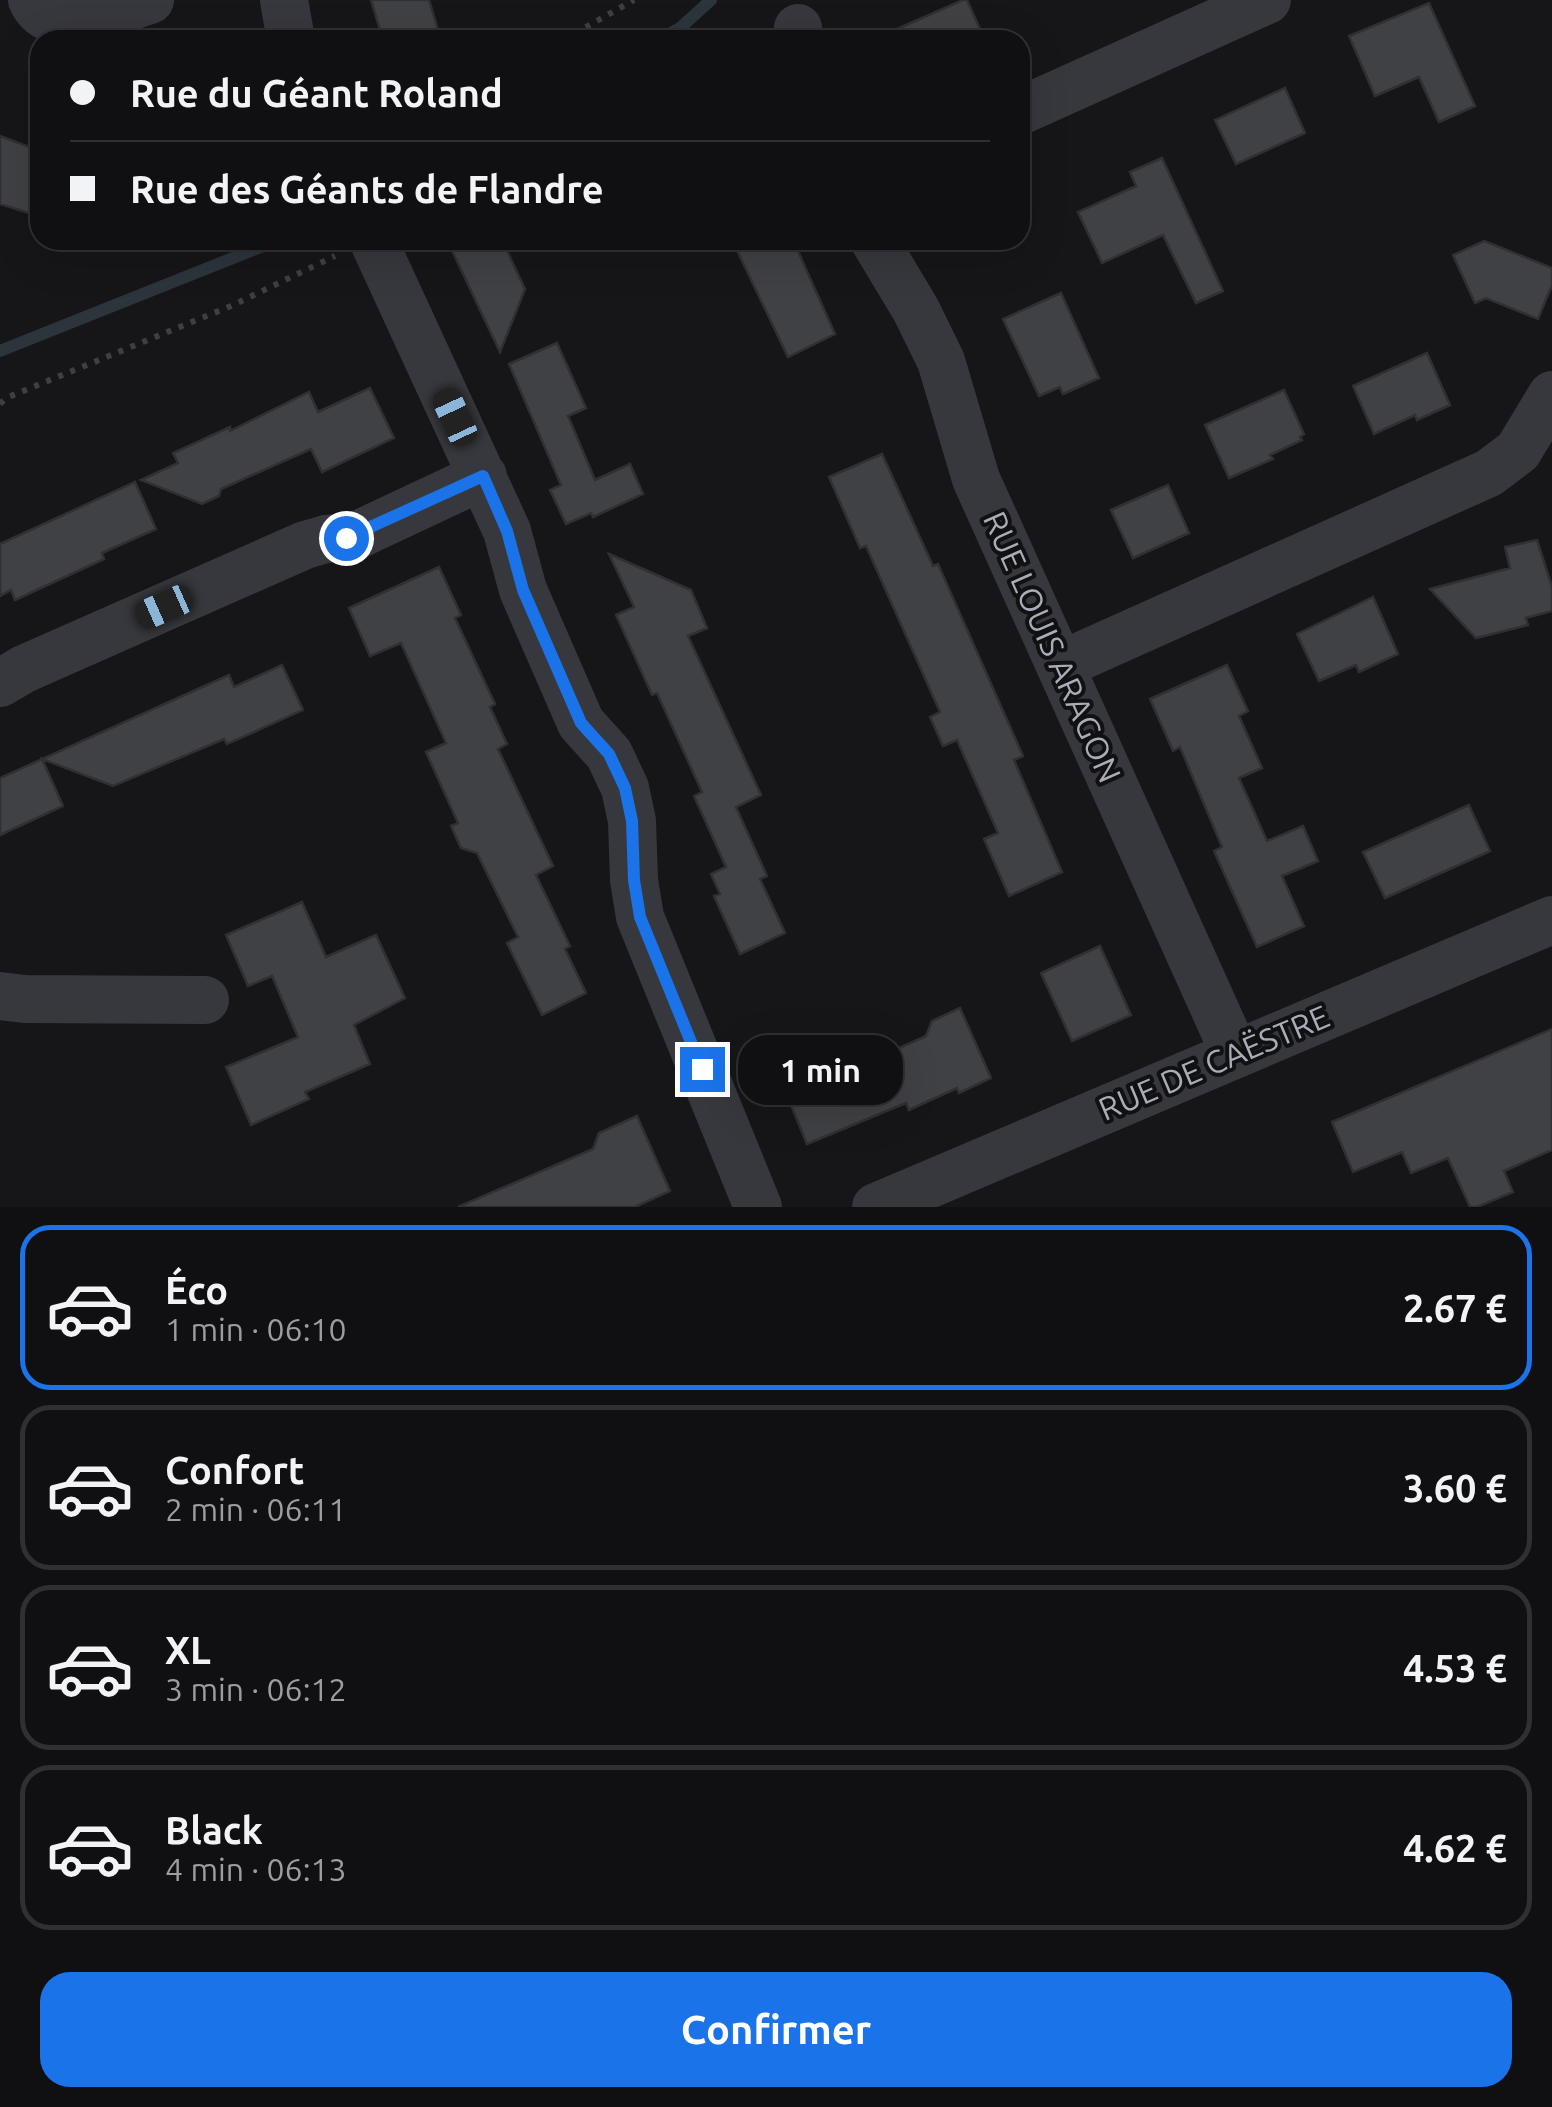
<!DOCTYPE html>
<html lang="fr">
<head>
<meta charset="utf-8">
<style>
	:root { --surface:#101012; --page:#1e1e20; --text:#f1f3f6; --muted:#9c9d9f; --line:#303032; --accent:#1a73e8 }
	body { margin:0; font-family:Ubuntu,sans-serif; background:var(--page); color:var(--text); height:100vh; display:flex; flex-direction:column; font-size:38px; white-space:nowrap }
	* { box-sizing:border-box; margin:0 }
	p { font-size:32px; color:var(--muted) }
	.icon { flex:none; width:55px; height:55px; fill:none; stroke:currentColor; stroke-width:2; stroke-linecap:round; stroke-linejoin:round }
	.map { position:relative; height:1207px; overflow:hidden }
	.panel { display:flex; flex-direction:column; background:var(--surface); flex:1 }
	.panel>* { flex:none }
	.hud { position:absolute; left:30px; top:30px; width:1000px; height:220px; border-radius:30px; box-shadow:0 10px 40px #0002,0 0 0 2px var(--line); display:grid; align-content:center; height:220px; padding:0 40px; background:var(--surface) }
	.end { position:absolute; width:45px; height:45px; margin:-22px; border:12px solid #1a73e8; background:#fff; box-shadow:0 0 0 5px #fff }
	.from { border-radius:50% }
	.bubble { position:absolute; height:70px; border-radius:30px; background:var(--surface); box-shadow:0 10px 40px #0002,0 0 0 2px var(--line); font-size:32px; font-weight:700; line-height:70px; text-align:center }
	.car { position:absolute; width:30px; height:60px; margin:-30px -15px; border-radius:12px; box-shadow:0 0 8px 2px #0007; background:linear-gradient(#222 24%,#8ab4d8 0 40%,#222 0 76%,#8ab4d8 0 86%,#222 0) }
	.hud b { display:flex; align-items:center; gap:35px; height:95px; font-size:38px }
	.hud b+b { border-top:2px solid var(--line) }
	.hud i { width:25px; height:25px; background:var(--text) }
	ul { padding:18px 0 0; list-style:none }
	li { display:flex; align-items:center; gap:30px; height:165px; margin:0 20px 15px; padding:0 20px; border:5px solid var(--line); border-radius:30px }
	li div { flex:1 }
	li b { display:block; font-size:38px }
	li em { font-style:normal; font-weight:700 }
	li.active { border-color:var(--accent) }
	li>.icon { width:90px; height:90px; stroke-width:1.5 }
	.button { display:flex; gap:20px; margin-top:auto; padding:20px 40px }
	.button a { flex:1; height:115px; border-radius:30px; background:var(--accent); color:#fff; font-size:40px; font-weight:700; line-height:115px; text-align:center }
	.map>svg:first-child { display:block }
	.lines { fill:none; stroke-linecap:round; stroke-linejoin:round }
	.stream { stroke:#2c353c; stroke-width:12 }
	.building { fill:#404145; stroke:#303034; stroke-width:2.5 }
	.path { stroke:#3d3f44; stroke-width:6; stroke-dasharray:5 8; stroke-linecap:butt }
	.street { stroke:#37383d; stroke-width:48 }
	.route { stroke:#1a73e8; stroke-width:12 }
	.labels { text-anchor:middle; stroke-width:8; stroke-linejoin:round; paint-order:stroke }
	.street-label { font-size:32px; fill:#a8adb8; stroke:#111113 }
</style>
</head>
<body>
<div class="map">
<svg width="1552" height="1207" viewBox="0 0 1552 1207">
	<rect width="100%" height="100%" fill="#161618"/>
	<g class="lines">
		<path class="stream" d="M 658,40 L 680,28 L 711,0
			M 0,351 L 278,240"/>
	</g>
	<path class="building" d="M 371,0 L 429,0 L 441,40 L 383,40 Z
		M 963,0 L 967,0 L 985,40 L 872,40 Z
		M 1429,3 L 1475,106 L 1439,122 L 1419,77 L 1375,96 L 1349,36 Z
		M 1285,88 L 1305,133 L 1236,164 L 1215,120 Z
		M 0,136 L 40,151 L 40,193 L 32,214 L 0,204 Z
		M 1162,158 L 1223,291 L 1196,303 L 1163,235 L 1102,263 L 1078,212 L 1136,186 L 1130,172 Z
		M 447,240 L 502,240 L 525,289 L 500,352 Z
		M 732,240 L 793,240 L 835,334 L 788,357 Z
		M 1484,241 L 1552,268 L 1552,285 L 1538,319 L 1486,298 L 1475,303 L 1453,255 Z
		M 1061,293 L 1099,378 L 1063,394 L 1060,387 L 1039,396 L 1003,319 Z
		M 557,343 L 586,408 L 568,416 L 595,480 L 630,464 L 643,494 L 593,517 L 591,513 L 566,524 L 550,490 L 561,485 L 509,364 Z
		M 1427,353 L 1450,405 L 1417,420 L 1415,415 L 1374,434 L 1353,386 Z
		M 370,388 L 394,438 L 322,472 L 311,449 L 221,489 L 219,496 L 202,504 L 141,480 L 178,463 L 173,453 L 230,427 L 230,431 L 309,392 L 318,412 Z
		M 1284,390 L 1304,434 L 1300,437 L 1302,440 L 1270,455 L 1273,459 L 1229,478 L 1205,425 Z
		M 882,454 L 933,566 L 938,564 L 1023,756 L 1014,760 L 1062,872 L 1009,896 L 984,839 L 998,833 L 957,740 L 943,746 L 930,717 L 940,712 L 866,546 L 860,548 L 829,477 Z
		M 135,482 L 156,529 L 102,553 L 104,559 L 15,600 L 11,590 L 0,596 L 0,544 Z
		M 1168,485 L 1189,533 L 1133,558 L 1111,510 Z
		M 1537,540 L 1552,587 L 1552,611 L 1526,618 L 1528,625 L 1476,638 L 1430,589 L 1510,568 L 1505,547 Z
		M 609,554 L 691,590 L 707,628 L 688,636 L 761,795 L 736,807 L 767,876 L 760,879 L 785,933 L 740,954 L 714,896 L 720,894 L 711,874 L 726,867 L 694,796 L 702,792 L 657,693 L 652,695 L 616,615 L 634,607 Z
		M 439,567 L 461,615 L 455,618 L 495,704 L 490,707 L 507,744 L 498,749 L 553,866 L 536,875 L 570,946 L 565,949 L 586,993 L 542,1015 L 507,943 L 518,937 L 477,853 L 461,848 L 451,826 L 458,823 L 426,752 L 446,743 L 401,643 L 370,656 L 349,608 Z
		M 1373,597 L 1398,654 L 1359,672 L 1356,665 L 1319,681 L 1297,634 Z
		M 282,665 L 303,710 L 227,744 L 224,739 L 113,786 L 42,759 L 63,806 L 0,835 L 0,778 L 229,675 L 234,687 Z
		M 1227,665 L 1248,711 L 1239,716 L 1262,768 L 1239,778 L 1267,841 L 1303,826 L 1318,861 L 1282,876 L 1304,926 L 1257,947 L 1214,851 L 1222,847 L 1180,747 L 1173,751 L 1150,699 Z
		M 1469,805 L 1490,851 L 1385,898 L 1363,852 Z
		M 302,902 L 326,957 L 376,935 L 405,998 L 354,1025 L 370,1064 L 305,1092 L 309,1099 L 251,1125 L 226,1067 L 298,1037 L 272,976 L 248,986 L 226,935 Z
		M 1100,946 L 1131,1015 L 1072,1041 L 1041,973 Z
		M 960,1008 L 991,1078 L 959,1093 L 957,1088 L 909,1110 L 906,1103 L 807,1144 L 788,1098 L 794,1083 L 841,1063 L 843,1069 L 862,1061 L 864,1064 L 926,1036 L 932,1021 Z
		M 1552,1029 L 1552,1150 L 1504,1171 L 1513,1192 L 1477,1207 L 1470,1207 L 1448,1158 L 1411,1173 L 1402,1152 L 1353,1172 L 1332,1122 Z
		M 637,1116 L 670,1191 L 635,1207 L 458,1207 L 593,1149 L 599,1133 Z"/>
	<g class="lines">
		<path class="path" d="M 563,40 L 634,0
			M 0,404 L 6,398 L 231,306 L 335,256"/>
		<path class="street" d="M 32,0 C 52,43 116,10 150,0
			M 284,0 L 291,40
			M 798,28 L 800,40
			M 1020,111 L 1267,0
			M 373,240 L 507,531 L 523,590 L 581,723 L 609,754 L 625,788 L 632,821 L 634,880 L 640,917 L 758,1207
			M 874,240 L 916,310 L 941,361 L 976,479 L 1235,1054
			M 1061,665 L 1489,473 L 1518,451 L 1552,395
			M 0,683 L 24,669 L 305,545 L 326,539 L 353,537 L 483,476
			M 0,996 L 25,999 L 205,1000
			M 876,1207 L 1552,920"/>
	</g>
	<g class="lines">
		<path class="route" d="M 346,538 L 483,476 L 507,531 L 523,590 L 581,723 L 609,754 L 625,788 L 632,821 L 634,880 L 640,917 L 702,1069"/>
	</g>
	<g class="labels">
		<g class="street-label">
			<text transform="translate(1052 647) rotate(66)" y="11">RUE LOUIS ARAGON</text>
			<text transform="translate(1214 1063) rotate(-23)" y="11">RUE DE CAËSTRE</text>
		</g>
	</g>
</svg>
<i class="end from" style="left:346px;top:538px"></i>
<i class="end" style="left:702px;top:1069px"></i>
<div class="bubble" style="left:738px;top:1035px;width:165px">1 min</div>
<i class="car" style="left:455px;top:417px;rotate:335deg"></i>
<i class="car" style="left:164px;top:607px;rotate:246deg"></i>
<div class="hud">
<b><i class="from"></i>Rue du Géant Roland</b>
<b><i></i>Rue des Géants de Flandre</b>
</div>
</div>
<section class="panel">
<ul>
<li class="active"><svg class="icon" aria-label="car" viewBox="0 0 24 24"><path d="M5 17H2v-5l4-1 3-4h7l3 4 3 1v5h-3M9 17h6M6 11h13"/><circle cx="7" cy="17" r="2"/><circle cx="17" cy="17" r="2"/></svg><div><b>Éco</b><p>1 min · 06:10</p></div><em>2.67 €</em></li>
<li><svg class="icon" aria-label="car" viewBox="0 0 24 24"><path d="M5 17H2v-5l4-1 3-4h7l3 4 3 1v5h-3M9 17h6M6 11h13"/><circle cx="7" cy="17" r="2"/><circle cx="17" cy="17" r="2"/></svg><div><b>Confort</b><p>2 min · 06:11</p></div><em>3.60 €</em></li>
<li><svg class="icon" aria-label="car" viewBox="0 0 24 24"><path d="M5 17H2v-5l4-1 3-4h7l3 4 3 1v5h-3M9 17h6M6 11h13"/><circle cx="7" cy="17" r="2"/><circle cx="17" cy="17" r="2"/></svg><div><b>XL</b><p>3 min · 06:12</p></div><em>4.53 €</em></li>
<li><svg class="icon" aria-label="car" viewBox="0 0 24 24"><path d="M5 17H2v-5l4-1 3-4h7l3 4 3 1v5h-3M9 17h6M6 11h13"/><circle cx="7" cy="17" r="2"/><circle cx="17" cy="17" r="2"/></svg><div><b>Black</b><p>4 min · 06:13</p></div><em>4.62 €</em></li>
</ul>
<div class="button"><a>Confirmer</a></div>
</section>
</body>
</html>
